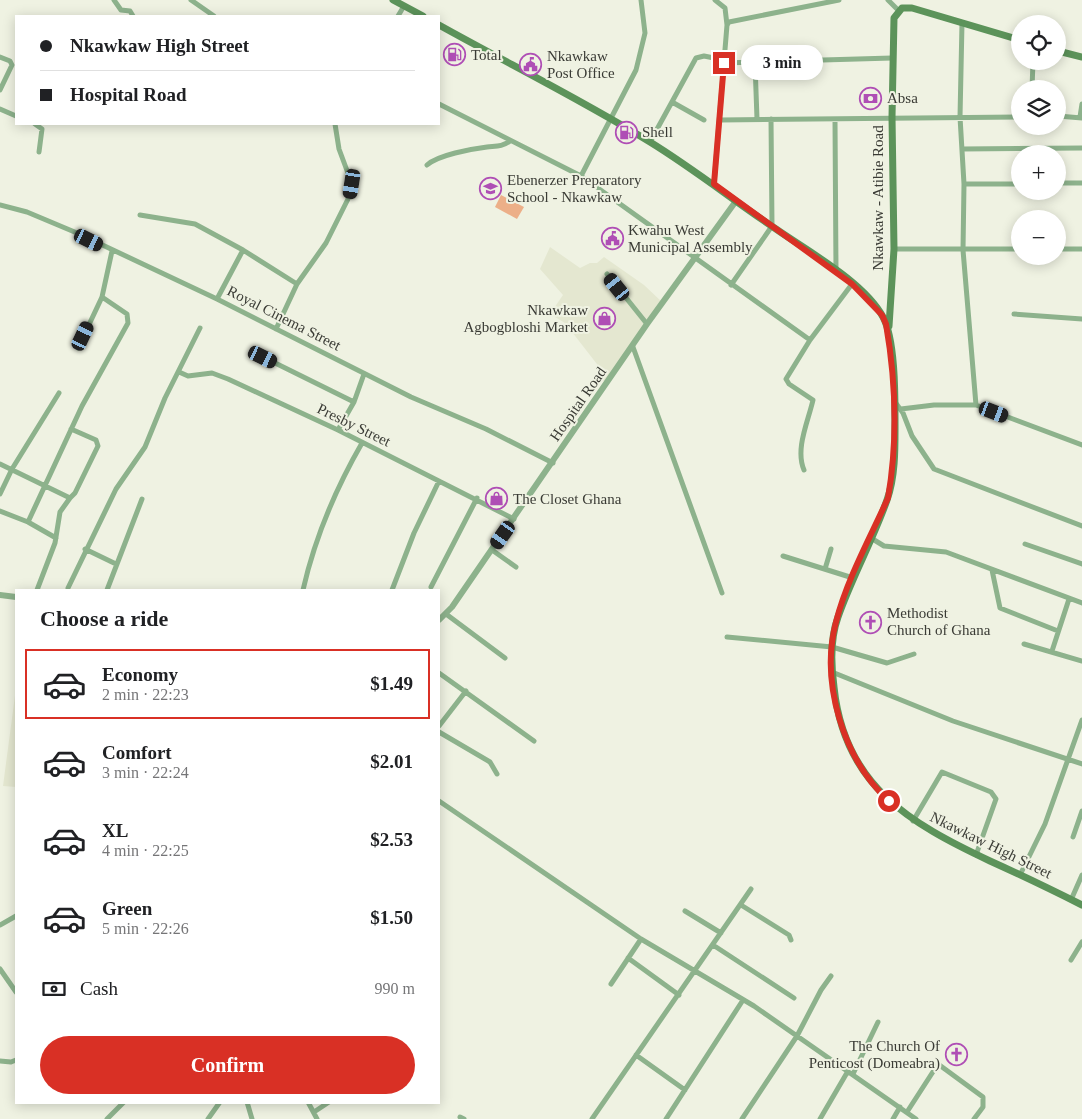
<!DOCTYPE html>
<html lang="en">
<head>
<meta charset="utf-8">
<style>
	:root { --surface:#fff; --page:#f2f2f2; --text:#202124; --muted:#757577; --line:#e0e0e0; --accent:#d93025 }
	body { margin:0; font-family:Georgia,serif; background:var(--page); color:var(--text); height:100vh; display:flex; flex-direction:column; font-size:19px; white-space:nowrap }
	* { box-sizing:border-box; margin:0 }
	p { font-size:16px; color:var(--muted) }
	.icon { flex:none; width:28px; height:28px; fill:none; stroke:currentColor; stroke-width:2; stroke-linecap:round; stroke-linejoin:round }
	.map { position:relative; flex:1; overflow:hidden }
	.panel { position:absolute; left:15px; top:589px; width:425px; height:515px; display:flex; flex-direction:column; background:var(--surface); border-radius:0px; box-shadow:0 2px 12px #0003 }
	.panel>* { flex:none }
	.hud { position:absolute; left:15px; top:15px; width:425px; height:110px; border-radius:0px; box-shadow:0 2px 12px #0003; display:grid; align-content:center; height:110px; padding:0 25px; background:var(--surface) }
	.tools { position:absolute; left:1011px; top:15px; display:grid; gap:10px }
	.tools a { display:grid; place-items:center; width:55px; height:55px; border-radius:50%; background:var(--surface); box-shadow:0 2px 12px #0003; font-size:25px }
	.end { position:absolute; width:22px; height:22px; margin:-11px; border:6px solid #d93025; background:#fff; box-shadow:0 0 0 2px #fff }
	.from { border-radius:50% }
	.bubble { position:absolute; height:35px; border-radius:18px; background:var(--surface); box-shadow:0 2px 12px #0003; font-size:16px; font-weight:600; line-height:35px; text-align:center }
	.car { position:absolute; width:15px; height:30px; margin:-15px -8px; border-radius:6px; box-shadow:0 0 4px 1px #0007; background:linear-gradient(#222 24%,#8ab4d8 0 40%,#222 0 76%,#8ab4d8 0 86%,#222 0) }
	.hud b { display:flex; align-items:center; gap:18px; height:48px; font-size:19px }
	.hud b+b { border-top:1px solid var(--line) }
	.hud i { width:12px; height:12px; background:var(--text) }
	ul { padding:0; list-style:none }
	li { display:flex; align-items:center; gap:15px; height:70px; margin:0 10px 8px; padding:0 15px; border:2px solid transparent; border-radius:0px }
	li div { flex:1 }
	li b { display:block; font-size:19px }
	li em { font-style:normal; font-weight:600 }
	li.current { border-color:var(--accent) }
	li>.icon { width:45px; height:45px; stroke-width:1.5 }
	h2 { padding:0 25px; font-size:22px; line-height:60px }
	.pay { display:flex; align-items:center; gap:12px; height:55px; padding:0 25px; font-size:19px }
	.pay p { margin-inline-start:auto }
	.cta { display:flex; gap:10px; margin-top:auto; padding:10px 25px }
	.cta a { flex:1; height:58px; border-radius:30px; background:var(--accent); color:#fff; font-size:20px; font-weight:600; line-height:58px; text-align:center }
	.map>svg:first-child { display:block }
	.built { fill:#e4e7d0 }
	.green { fill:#ecaf88 }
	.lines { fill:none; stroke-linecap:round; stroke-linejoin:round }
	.minor { stroke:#8db28c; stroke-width:5 }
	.tertiary { stroke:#8db28c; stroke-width:6 }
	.secondary { stroke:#5c935a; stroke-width:7 }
	.route { stroke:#d93025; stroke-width:6 }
	.labels { text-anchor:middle; stroke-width:4; stroke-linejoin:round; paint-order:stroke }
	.poi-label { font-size:15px; fill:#3a3b35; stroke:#eff2e2; text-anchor:start }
	.street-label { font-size:15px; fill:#3a3b35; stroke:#eff2e2 }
</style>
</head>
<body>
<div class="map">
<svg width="1082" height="1119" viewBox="0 0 1082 1119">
	<rect width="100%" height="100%" fill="#eff2e2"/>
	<path class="built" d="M 550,247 L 580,268 L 590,263 L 597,263 L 604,257 L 644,285 L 662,302 L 605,383 L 598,374 L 600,368 L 565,323 L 550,314 L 563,295 L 540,269 Z
		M 16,688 L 16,787 L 3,786 Z"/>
	<path class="green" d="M 501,195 L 524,207 L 517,219 L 495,207 Z"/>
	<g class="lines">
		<path class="minor" d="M 114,0 L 121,10 L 130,11 L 133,16
			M 191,0 L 214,16
			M 888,0 L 898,10
			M 398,16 L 404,6
			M 962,23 L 960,117 L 964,184 L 963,250 L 976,405
			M 727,25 L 729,22 L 839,0
			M 0,57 L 10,61 L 12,65 L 0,90
			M 724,63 L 892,58
			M 755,63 L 757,119
			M 1032,89 L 1033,61
			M 672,102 L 704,120
			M 439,104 L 581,176 L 810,340 L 852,284
			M 0,109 L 16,116
			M 1058,116 L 1082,118
			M 1080,117 L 1082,104
			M 720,120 L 1020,117
			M 835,120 L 836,271
			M 35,124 L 42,129 L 39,152
			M 650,142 L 696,58 L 704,56 L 724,60
			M 962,149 L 1082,148
			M 427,165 C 438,155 471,149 487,147 C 496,146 502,147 510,141
			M 581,176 L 636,70 L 645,33 L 641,0
			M 1058,183 L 1082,183
			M 714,184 L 727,25 L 725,8 L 715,0
			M 964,184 L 1020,184
			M 0,205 L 27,212 L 77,233 L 217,299 L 411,397 L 486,429 L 553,463
			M 140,215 L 195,224 L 243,250
			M 894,249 L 1020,249
			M 1058,249 L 1082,249
			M 607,274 L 647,324
			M 731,285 L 772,226 L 771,119
			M 217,299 L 243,250 L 297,284
			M 1014,314 L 1082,319
			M 276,329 L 297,284 L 326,243 L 350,195 L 352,184 L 339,149 L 335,124
			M 633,347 L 722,593
			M 78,348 L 102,297 L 112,251
			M 263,357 L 354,402
			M 179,372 L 188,376 L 212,373 L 228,379 L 338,430 L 514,519
			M 895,402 L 903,413 L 912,436 L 934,469 L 1082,526
			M 901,409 L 934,405 L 976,405 L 1082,445
			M 338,430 L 354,402 L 364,374
			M 0,464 L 70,498 L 75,493 L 98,446 L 96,440 L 71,429
			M 804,470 C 795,449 808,422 813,400 L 789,384 L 786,379 L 810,340
			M 0,494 L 12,469 L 59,393
			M 0,511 L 28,522 L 56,538
			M 28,522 L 82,406 L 128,323 L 127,314 L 102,297
			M 871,538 L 884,546 L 946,552 L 1082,603
			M 1025,544 L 1082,564
			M 85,549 L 116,564
			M 492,550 L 516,567
			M 783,556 L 853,578
			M 825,569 L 831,549
			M 992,570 L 1000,608 L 1058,631
			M 431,587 L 477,498
			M 68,588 L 116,489 L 145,447 L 165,398 L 200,328
			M 37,590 L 55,543 L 60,512 L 70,498
			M 107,590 L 142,499
			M 303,590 C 315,537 335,490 362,443
			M 392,590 L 414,533 L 439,481
			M 446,614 L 505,658
			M 727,637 L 832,647 L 887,663 L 914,654
			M 1024,644 L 1082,661
			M 1052,651 L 1069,599
			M 832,672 L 953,721 L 1082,764
			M 439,673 L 534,741
			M 439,726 L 466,691
			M 439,732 L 490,762 L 497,774
			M 439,801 L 641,939 L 754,1006 L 916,1119
			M 913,821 L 942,772 L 991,792 L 996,799 L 976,855
			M 1073,837 L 1082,811
			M 1020,875 L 1045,824 L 1082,720
			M 1071,900 L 1082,875
			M 741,905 L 789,935 L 791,940
			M 685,911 L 721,933
			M 0,925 L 16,916
			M 713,945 L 794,998
			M 628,958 L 679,995
			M 1071,960 L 1082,942
			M 0,969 L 16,992
			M 611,984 L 641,939
			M 636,1055 L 685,1090
			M 0,1061 L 11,1062 L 16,1060
			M 853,1074 L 878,1022
			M 247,1102 L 252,1119
			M 308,1102 L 317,1119
			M 314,1112 L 329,1102
			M 907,1112 L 938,1064 L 983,1097 L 983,1107 L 974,1119
			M 460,1117 L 464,1119
			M 107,1119 L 124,1102
			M 208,1119 L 220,1102
			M 592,1119 L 751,889
			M 666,1119 L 743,1000
			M 742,1119 L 797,1036 L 821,990 L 831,976
			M 820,1119 L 848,1071
			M 893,1119 L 900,1107"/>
		<path class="tertiary" d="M 0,595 L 16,597
			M 439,620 L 452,607 L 647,324 L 736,201"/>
		<path class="secondary" d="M 393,0 L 423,16
			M 439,25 C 509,64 582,100 650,142 C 694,169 734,201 776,229 C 809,252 864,282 883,317 C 895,339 895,393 895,418 C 895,444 896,475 887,500 C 873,540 852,577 838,617 C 830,639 831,665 834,687 C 844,785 909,823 990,861 C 1021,875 1052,890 1082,905
			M 1058,51 L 1082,57
			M 889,326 L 894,249 L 892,117 L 894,18 L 902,8 L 912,8 L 1020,40"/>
	</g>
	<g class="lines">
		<path class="route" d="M 724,63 L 714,184 L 852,284 L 882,315 L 886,324 C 896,382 898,440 888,498 C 870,538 847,579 836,622 C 820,682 843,759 889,801"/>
	</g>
	<defs>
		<symbol id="fuel-ring" viewBox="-11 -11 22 22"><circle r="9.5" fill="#eff2e2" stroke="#af4eb5" stroke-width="1.5"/><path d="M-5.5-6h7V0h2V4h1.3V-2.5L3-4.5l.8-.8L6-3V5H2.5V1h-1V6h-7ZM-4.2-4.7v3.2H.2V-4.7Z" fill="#af4eb5"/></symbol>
		<symbol id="civic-ring" viewBox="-11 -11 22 22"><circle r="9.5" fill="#eff2e2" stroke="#af4eb5" stroke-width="1.5"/><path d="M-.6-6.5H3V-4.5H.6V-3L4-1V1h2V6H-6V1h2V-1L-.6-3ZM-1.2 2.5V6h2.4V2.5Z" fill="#af4eb5"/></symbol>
		<symbol id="bank-ring" viewBox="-11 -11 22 22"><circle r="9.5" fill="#eff2e2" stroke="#af4eb5" stroke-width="1.5"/><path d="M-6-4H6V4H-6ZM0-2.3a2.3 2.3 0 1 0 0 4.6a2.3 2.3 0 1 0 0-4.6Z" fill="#af4eb5"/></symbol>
		<symbol id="school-ring" viewBox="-11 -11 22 22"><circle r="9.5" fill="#eff2e2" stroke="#af4eb5" stroke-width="1.5"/><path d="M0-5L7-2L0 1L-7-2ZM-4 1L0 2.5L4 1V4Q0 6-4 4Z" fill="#af4eb5"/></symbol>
		<symbol id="shop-ring" viewBox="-11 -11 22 22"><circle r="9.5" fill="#eff2e2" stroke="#af4eb5" stroke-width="1.5"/><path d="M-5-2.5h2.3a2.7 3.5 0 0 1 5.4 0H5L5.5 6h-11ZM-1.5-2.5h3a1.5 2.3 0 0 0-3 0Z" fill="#af4eb5"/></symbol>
		<symbol id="church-ring" viewBox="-11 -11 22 22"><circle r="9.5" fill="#eff2e2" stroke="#af4eb5" stroke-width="1.5"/><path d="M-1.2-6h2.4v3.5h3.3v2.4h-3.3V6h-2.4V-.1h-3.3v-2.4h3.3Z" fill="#af4eb5"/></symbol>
	</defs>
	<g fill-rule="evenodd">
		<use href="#fuel-ring" x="442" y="42" width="25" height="25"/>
		<use href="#civic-ring" x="518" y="52" width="25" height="25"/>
		<use href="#bank-ring" x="858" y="86" width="25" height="25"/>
		<use href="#fuel-ring" x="614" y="120" width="25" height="25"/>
		<use href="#school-ring" x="478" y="176" width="25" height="25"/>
		<use href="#civic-ring" x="600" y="226" width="25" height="25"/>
		<use href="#shop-ring" x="592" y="306" width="25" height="25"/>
		<use href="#shop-ring" x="484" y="486" width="25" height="25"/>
		<use href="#church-ring" x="858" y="610" width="25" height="25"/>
		<use href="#church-ring" x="944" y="1042" width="25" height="25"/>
	</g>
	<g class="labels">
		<g class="poi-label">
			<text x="471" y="60">Total</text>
			<text x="547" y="61">Nkawkaw<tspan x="547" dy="17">Post Office</tspan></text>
			<text x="887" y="103">Absa</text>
			<text x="642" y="137">Shell</text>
			<text x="507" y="185">Ebenerzer Preparatory<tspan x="507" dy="17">School - Nkawkaw</tspan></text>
			<text x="628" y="235">Kwahu West<tspan x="628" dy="17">Municipal Assembly</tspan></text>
			<text x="588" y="315" text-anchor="end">Nkawkaw<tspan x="588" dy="17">Agbogbloshi Market</tspan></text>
			<text x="513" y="504">The Closet Ghana</text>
			<text x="887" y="618">Methodist<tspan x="887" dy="17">Church of Ghana</tspan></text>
			<text x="940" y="1051" text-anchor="end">The Church Of<tspan x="940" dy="17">Penticost (Domeabra)</tspan></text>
		</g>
		<g class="street-label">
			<text transform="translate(878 198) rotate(-90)" y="5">Nkawkaw - Atibie Road</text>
			<text transform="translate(284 318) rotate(27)" y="5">Royal Cinema Street</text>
			<text transform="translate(578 404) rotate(-55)" y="5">Hospital Road</text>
			<text transform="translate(354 425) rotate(26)" y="5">Presby Street</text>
			<text transform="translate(991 845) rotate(26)" y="5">Nkawkaw High Street</text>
		</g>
	</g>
</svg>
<div class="tools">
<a><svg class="icon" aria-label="locate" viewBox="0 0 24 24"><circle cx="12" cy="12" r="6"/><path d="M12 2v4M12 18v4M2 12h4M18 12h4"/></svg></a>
<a><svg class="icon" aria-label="layers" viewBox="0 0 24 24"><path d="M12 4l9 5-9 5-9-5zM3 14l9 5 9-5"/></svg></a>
<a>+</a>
<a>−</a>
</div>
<i class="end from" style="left:889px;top:801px"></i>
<i class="end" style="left:724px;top:63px"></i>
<div class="bubble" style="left:741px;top:45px;width:82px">3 min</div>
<i class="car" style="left:352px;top:184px;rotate:189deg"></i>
<i class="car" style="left:89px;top:240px;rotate:116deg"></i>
<i class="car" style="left:617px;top:287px;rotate:321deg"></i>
<i class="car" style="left:83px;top:336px;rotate:25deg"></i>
<i class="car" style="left:263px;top:357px;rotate:116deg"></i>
<i class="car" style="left:994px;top:412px;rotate:111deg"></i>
<i class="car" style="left:503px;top:535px;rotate:215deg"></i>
<div class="hud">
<b><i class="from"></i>Nkawkaw High Street</b>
<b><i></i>Hospital Road</b>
</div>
<section class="panel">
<h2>Choose a ride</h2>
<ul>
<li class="current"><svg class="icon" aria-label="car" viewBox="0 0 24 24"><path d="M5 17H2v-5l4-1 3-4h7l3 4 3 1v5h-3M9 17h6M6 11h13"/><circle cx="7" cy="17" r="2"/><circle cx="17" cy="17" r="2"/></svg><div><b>Economy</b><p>2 min · 22:23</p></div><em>$1.49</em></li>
<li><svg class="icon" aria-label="car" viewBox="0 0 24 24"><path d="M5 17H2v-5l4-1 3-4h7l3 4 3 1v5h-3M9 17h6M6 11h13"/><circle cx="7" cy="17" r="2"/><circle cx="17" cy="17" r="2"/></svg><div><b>Comfort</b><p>3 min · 22:24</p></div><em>$2.01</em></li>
<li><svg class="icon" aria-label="car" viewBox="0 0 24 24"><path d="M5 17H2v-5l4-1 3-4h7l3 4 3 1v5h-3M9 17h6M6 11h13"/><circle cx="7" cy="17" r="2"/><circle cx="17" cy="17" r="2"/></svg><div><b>XL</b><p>4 min · 22:25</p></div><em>$2.53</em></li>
<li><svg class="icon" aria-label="car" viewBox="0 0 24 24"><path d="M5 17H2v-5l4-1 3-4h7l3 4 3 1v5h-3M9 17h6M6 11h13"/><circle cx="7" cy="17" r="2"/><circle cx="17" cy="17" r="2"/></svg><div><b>Green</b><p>5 min · 22:26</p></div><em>$1.50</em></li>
</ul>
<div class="pay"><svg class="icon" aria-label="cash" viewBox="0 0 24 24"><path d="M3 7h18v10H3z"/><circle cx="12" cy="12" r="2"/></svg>Cash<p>990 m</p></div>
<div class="cta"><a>Confirm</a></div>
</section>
</div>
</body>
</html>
